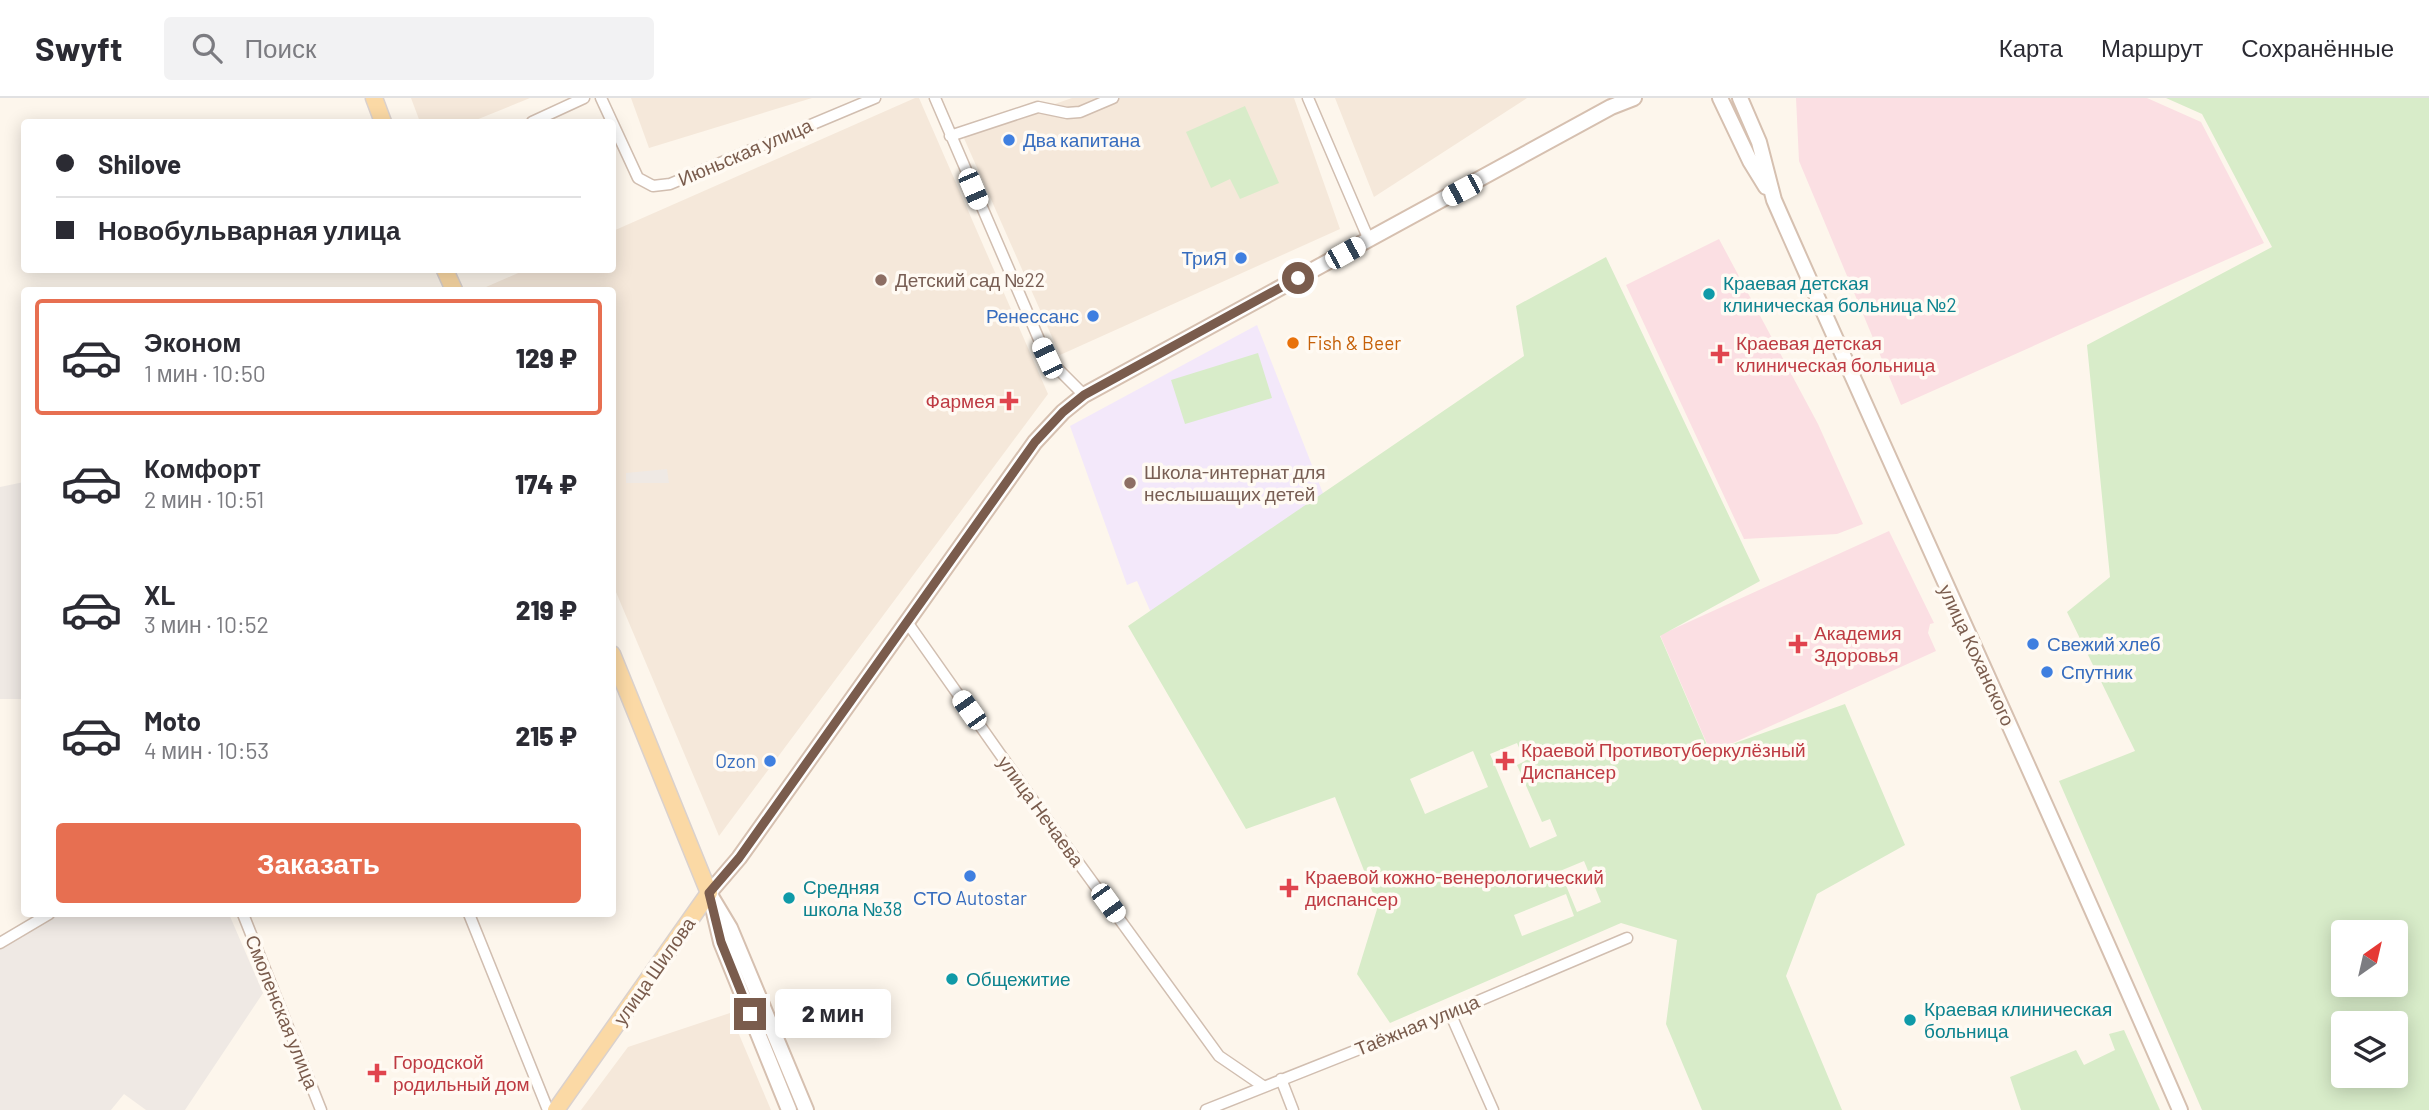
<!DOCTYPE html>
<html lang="ru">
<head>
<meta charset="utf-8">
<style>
	:root { --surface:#fff; --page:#f2f2f3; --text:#2b2b33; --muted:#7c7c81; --line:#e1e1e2; --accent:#e76f51 }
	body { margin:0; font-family:Barlow,sans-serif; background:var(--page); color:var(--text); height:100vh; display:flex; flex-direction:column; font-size:26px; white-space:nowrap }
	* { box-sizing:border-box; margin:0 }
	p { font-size:23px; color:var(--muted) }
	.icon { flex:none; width:38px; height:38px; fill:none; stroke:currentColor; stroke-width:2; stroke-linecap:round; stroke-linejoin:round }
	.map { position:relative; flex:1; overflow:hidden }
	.panel { position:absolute; left:21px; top:189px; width:595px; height:630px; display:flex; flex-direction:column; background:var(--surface); border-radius:7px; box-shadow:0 4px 18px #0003 }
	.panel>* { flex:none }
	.banner { position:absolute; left:21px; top:21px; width:595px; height:154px; border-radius:7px; box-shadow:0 4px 18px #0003; display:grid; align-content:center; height:154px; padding:0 35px; background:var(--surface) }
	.needle { width:46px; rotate:34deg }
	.controls { position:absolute; left:2331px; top:822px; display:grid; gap:14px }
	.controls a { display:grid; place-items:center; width:77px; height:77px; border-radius:7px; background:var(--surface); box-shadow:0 4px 18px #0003; font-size:35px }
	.end { position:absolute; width:32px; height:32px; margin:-16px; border:9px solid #7a5c4d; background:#fff; box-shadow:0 0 0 4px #fff }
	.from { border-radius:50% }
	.bubble { position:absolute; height:49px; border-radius:7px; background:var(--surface); box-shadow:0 4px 18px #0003; font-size:23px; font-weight:800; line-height:49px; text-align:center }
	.car { position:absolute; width:21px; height:42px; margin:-21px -10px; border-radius:9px; box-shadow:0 0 5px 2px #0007; background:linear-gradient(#fff 24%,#345 0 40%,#fff 0 76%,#345 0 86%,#fff 0) }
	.banner b { display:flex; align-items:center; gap:24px; height:66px; font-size:26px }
	.banner b+b { border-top:2px solid var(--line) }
	.banner i { width:18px; height:18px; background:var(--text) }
	ul { padding:12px 0 0; list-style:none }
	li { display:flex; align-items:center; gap:21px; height:116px; margin:0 14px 10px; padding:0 21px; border:4px solid transparent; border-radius:7px }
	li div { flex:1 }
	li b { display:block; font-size:26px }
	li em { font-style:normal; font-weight:800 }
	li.on { border-color:var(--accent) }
	li>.icon { width:63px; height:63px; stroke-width:1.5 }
	.button { display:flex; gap:14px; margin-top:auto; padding:14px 35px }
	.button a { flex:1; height:80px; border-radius:7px; background:var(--accent); color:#fff; font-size:28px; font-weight:800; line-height:80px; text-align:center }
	header { display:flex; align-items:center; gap:42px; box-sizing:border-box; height:98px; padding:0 35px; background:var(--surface); border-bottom:2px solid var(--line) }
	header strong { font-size:33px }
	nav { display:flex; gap:38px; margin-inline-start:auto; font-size:24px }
	.search { width:490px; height:63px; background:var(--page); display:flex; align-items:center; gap:18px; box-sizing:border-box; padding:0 24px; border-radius:7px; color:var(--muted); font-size:26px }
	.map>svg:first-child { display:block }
	.residential { fill:#f5e8da }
	.industrial { fill:#efe9e4 }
	.education { fill:#f3e8fa }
	.medical { fill:#fbdfe3 }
	.green { fill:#d8ecc9; fill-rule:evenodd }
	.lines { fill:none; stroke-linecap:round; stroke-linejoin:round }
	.street-casing { stroke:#d1beb0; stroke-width:13 }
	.secondary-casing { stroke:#d6c0b0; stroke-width:18 }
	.primary-casing { stroke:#dad1cd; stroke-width:19 }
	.street { stroke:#fff; stroke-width:10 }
	.secondary { stroke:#fff; stroke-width:14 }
	.primary { stroke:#fbd9a5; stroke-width:16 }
	.route { stroke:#7a5c4d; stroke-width:9 }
	.shop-dot { fill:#3f7fe0; stroke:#fffaf3; stroke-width:2.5 }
	.education-dot { fill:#8d6e63; stroke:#fffaf3; stroke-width:2.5 }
	.culture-dot { fill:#0f9aa8; stroke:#fffaf3; stroke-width:2.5 }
	.food-dot { fill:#e8710a; stroke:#fffaf3; stroke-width:2.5 }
	.health-dot { fill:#e0444e; stroke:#fffaf3; stroke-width:2.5 }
	.labels { text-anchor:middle; stroke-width:7; stroke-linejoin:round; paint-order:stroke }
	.shop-label { font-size:19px; fill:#366cbe; stroke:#fffaf3; text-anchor:start }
	.street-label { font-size:19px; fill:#7a5c4d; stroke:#fffaf3 }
	.education-label { font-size:19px; fill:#785e54; stroke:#fffaf3; text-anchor:start }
	.culture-label { font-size:19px; fill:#0d838f; stroke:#fffaf3; text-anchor:start }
	.food-label { font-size:19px; fill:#c56008; stroke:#fffaf3; text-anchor:start }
	.health-label { font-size:19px; fill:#be3a42; stroke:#fffaf3; text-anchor:start }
</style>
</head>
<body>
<header>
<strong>Swyft</strong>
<div class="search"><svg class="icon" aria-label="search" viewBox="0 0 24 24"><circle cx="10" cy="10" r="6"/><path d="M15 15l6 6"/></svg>Поиск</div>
<nav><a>Карта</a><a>Маршрут</a><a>Сохранённые</a></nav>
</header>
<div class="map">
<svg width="2429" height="1012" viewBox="0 0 2429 1012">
	<rect width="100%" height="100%" fill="#fdf6ec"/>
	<path class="residential" d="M 411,0 L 530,0 L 471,24 L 420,24 Z
		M 631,0 L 812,0 L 649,50 Z
		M 915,0 L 919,0 L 1048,296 L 719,738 L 613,487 L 612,192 L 488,192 L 486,189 L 525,172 L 612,172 L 613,133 Z
		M 1072,0 L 1294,0 L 1340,131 L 1060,257 L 963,38 Z
		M 1335,0 L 1527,0 L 1374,99 Z
		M 730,915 L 771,1012 L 581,1012 L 628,949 Z"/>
	<path class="industrial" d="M 667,371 L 669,385 L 626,385 L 626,375 Z
		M 24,384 L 24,601 L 0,601 L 0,389 Z
		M 59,816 L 229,816 L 263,895 L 185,1012 L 146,1012 L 124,996 L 111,1012 L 0,1012 L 0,850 Z"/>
	<path class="education" d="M 1257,227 L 1328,408 L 1156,526 L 1137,483 L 1127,487 L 1070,328 Z"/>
	<path class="medical" d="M 1796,0 L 2147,0 L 2201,24 L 2264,145 L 1901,307 L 1799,63 Z
		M 1719,141 L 1818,326 L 1863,426 L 1837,436 L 1744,441 L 1626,187 Z
		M 1889,433 L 1934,525 L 1930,526 L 1928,535 L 1936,553 L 1711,655 L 1660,537 Z"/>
	<path class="green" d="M 2166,0 L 2429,0 L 2429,1012 L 2202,1012 L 2059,683 L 2135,653 L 2067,514 L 2110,479 L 2087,247 L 2272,149 L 2202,16 ZM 2343,835 L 2396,835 L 2396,887 L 2343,887 ZM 2343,926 L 2396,926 L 2396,978 L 2343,978 Z
		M 1245,8 L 1279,85 L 1240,101 L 1230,81 L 1211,90 L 1186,34 Z
		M 1606,159 L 1760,483 L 1660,538 L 1710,654 L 1845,606 L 1905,747 L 1817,796 L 1786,878 L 1842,1012 L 1702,1012 L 1666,926 L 1677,842 L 1621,825 L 1390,925 L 1357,876 L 1378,808 L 1335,699 L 1246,731 L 1128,528 L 1524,258 L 1516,208 ZM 1517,645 L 1525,663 L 1517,667 L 1542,724 L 1550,721 L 1557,738 L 1530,750 L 1490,656 ZM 1473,653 L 1488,689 L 1425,716 L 1410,681 ZM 1584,763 L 1601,804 L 1577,814 L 1560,773 ZM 1566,796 L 1574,818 L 1522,838 L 1514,817 Z
		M 1258,255 L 1272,300 L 1185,326 L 1171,282 Z
		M 2124,932 L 2160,1012 L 2021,1012 L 2010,979 L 2076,952 L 2084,967 L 2115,952 L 2109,936 Z"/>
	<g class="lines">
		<defs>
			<path id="street" d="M 601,0 L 638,80 L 653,88 L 670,86 L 875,0
				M 935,0 L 1047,260 L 1084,297
				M 1308,0 L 1369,142
				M 532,24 L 584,0
				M 950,38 L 1038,9 L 1067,15 L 1080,14 L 1113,0
				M 907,524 L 1024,690 L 1219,958 L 1263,988
				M 243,816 L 321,1012
				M 469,816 L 548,1012
				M 0,845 L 49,816
				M 1450,915 L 1493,1012
				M 1281,981 L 1293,1012
				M 1206,1012 L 1450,915 L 1627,840"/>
			<path id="secondary" d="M 1720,0 L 1750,63 L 1766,89
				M 1740,0 L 1759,44 L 1774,102 C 1908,406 2048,707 2180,1012
				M 709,795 L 739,760 L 1035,344 L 1063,314 L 1084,297 L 1611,9 L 1634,0
				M 709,795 L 730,830 L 806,1012
				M 713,810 L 721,844 L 789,1012"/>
			<path id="primary" d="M 374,0 L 383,24
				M 445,172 L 454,192
				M 556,1012 L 709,795 L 612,556"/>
		</defs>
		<use href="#street" class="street-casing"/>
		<use href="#secondary" class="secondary-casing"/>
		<use href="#primary" class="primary-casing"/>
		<use href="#street" class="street"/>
		<use href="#secondary" class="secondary"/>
		<use href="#primary" class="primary"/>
	</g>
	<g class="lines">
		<path class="route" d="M 750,916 L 721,844 L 709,795 L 739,760 L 1035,344 L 1063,314 L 1084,297 L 1298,180"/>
	</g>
	<g class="shop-dot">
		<circle cx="1009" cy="42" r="7"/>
		<circle cx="1241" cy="160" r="7"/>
		<circle cx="1093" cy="218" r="7"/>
		<circle cx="2033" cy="546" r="7"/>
		<circle cx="2047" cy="574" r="7"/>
		<circle cx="770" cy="663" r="7"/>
		<circle cx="970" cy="778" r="7"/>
	</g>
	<g class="education-dot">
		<circle cx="881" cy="182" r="7"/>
		<circle cx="1130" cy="385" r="7"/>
	</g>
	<g class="culture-dot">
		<circle cx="1709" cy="196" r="7"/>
		<circle cx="789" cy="800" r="7"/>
		<circle cx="952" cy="881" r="7"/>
		<circle cx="1910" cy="922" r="7"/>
	</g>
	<circle class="food-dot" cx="1293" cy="245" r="7"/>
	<g class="health-dot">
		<path d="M1716.5 245.5h7v7h7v7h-7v7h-7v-7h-7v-7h7z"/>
		<path d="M1005.5 292.5h7v7h7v7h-7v7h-7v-7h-7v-7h7z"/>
		<path d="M1794.5 535.5h7v7h7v7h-7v7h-7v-7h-7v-7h7z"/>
		<path d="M1501.5 652.5h7v7h7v7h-7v7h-7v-7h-7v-7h7z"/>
		<path d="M1285.5 779.5h7v7h7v7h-7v7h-7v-7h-7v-7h7z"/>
		<path d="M373.5 964.5h7v7h7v7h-7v7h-7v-7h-7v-7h7z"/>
	</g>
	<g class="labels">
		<g class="shop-label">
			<text x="1023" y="49">Два капитана</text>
			<text x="1227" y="167" text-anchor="end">ТриЯ</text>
			<text x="1079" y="225" text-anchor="end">Ренессанс</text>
			<text x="2047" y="553">Свежий хлеб</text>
			<text x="2061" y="581">Спутник</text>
			<text x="756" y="670" text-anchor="end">Ozon</text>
			<text x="970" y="807" text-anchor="middle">СТО Autostar</text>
		</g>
		<g class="street-label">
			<text transform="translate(745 54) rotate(-23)" y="7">Июньская улица</text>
			<text transform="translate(1977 557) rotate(65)" y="7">улица Коханского</text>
			<text transform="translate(1041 713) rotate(54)" y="7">улица Нечаева</text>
			<text transform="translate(654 873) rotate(-55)" y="7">улица Шилова</text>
			<text transform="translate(282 914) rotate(68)" y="7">Смоленская улица</text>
			<text transform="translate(1417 927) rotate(-22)" y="7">Таёжная улица</text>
		</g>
		<g class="education-label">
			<text x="895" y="189">Детский сад №22</text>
			<text x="1144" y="381">Школа-интернат для<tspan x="1144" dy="22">неслышащих детей</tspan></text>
		</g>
		<g class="culture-label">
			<text x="1723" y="192">Краевая детская<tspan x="1723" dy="22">клиническая больница №2</tspan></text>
			<text x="803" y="796">Средняя<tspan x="803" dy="22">школа №38</tspan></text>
			<text x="966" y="888">Общежитие</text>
			<text x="1924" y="918">Краевая клиническая<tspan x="1924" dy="22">больница</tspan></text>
		</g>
		<g class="food-label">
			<text x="1307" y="252">Fish &amp; Beer</text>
		</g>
		<g class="health-label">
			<text x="1736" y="252">Краевая детская<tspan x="1736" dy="22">клиническая больница</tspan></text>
			<text x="995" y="310" text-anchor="end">Фармея</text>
			<text x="1814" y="542">Академия<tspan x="1814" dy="22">Здоровья</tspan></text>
			<text x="1521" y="659">Краевой Противотуберкулёзный<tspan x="1521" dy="22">Диспансер</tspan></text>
			<text x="1305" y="786">Краевой кожно-венерологический<tspan x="1305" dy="22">диспансер</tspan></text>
			<text x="393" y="971">Городской<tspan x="393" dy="22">родильный дом</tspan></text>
		</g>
	</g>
</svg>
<div class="controls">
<a><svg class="needle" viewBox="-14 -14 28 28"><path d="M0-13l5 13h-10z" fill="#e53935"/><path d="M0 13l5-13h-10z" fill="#7c7c81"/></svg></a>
<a><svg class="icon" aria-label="layers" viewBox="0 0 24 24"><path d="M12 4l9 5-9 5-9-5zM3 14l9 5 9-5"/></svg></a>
</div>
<i class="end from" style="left:1298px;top:180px"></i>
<i class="end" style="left:750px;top:916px"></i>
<div class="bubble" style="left:775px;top:891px;width:116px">2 мин</div>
<i class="car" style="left:973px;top:91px;rotate:157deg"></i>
<i class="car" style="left:1462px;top:92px;rotate:242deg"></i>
<i class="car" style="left:1345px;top:155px;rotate:61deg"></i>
<i class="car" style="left:1047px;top:260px;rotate:335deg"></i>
<i class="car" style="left:969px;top:612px;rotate:325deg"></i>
<i class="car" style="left:1108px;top:805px;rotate:144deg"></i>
<div class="banner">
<b><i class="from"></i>Shilove</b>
<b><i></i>Новобульварная улица</b>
</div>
<section class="panel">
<ul>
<li class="on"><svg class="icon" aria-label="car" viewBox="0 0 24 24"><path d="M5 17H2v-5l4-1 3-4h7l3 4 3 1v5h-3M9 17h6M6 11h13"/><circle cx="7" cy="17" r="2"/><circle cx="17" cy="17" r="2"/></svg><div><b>Эконом</b><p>1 мин · 10:50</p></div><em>129 ₽</em></li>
<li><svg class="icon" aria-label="car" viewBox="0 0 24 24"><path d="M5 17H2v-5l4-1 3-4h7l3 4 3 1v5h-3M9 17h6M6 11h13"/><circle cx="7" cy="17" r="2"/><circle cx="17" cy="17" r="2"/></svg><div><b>Комфорт</b><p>2 мин · 10:51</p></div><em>174 ₽</em></li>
<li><svg class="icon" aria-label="car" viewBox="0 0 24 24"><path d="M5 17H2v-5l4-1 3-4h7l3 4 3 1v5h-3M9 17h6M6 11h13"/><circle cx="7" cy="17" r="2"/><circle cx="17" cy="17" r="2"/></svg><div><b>XL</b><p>3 мин · 10:52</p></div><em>219 ₽</em></li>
<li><svg class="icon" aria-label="car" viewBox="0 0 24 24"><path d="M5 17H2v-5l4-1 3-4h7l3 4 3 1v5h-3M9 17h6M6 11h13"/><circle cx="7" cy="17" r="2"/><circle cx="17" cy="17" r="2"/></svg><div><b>Moto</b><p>4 мин · 10:53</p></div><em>215 ₽</em></li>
</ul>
<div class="button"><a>Заказать</a></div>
</section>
</div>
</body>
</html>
